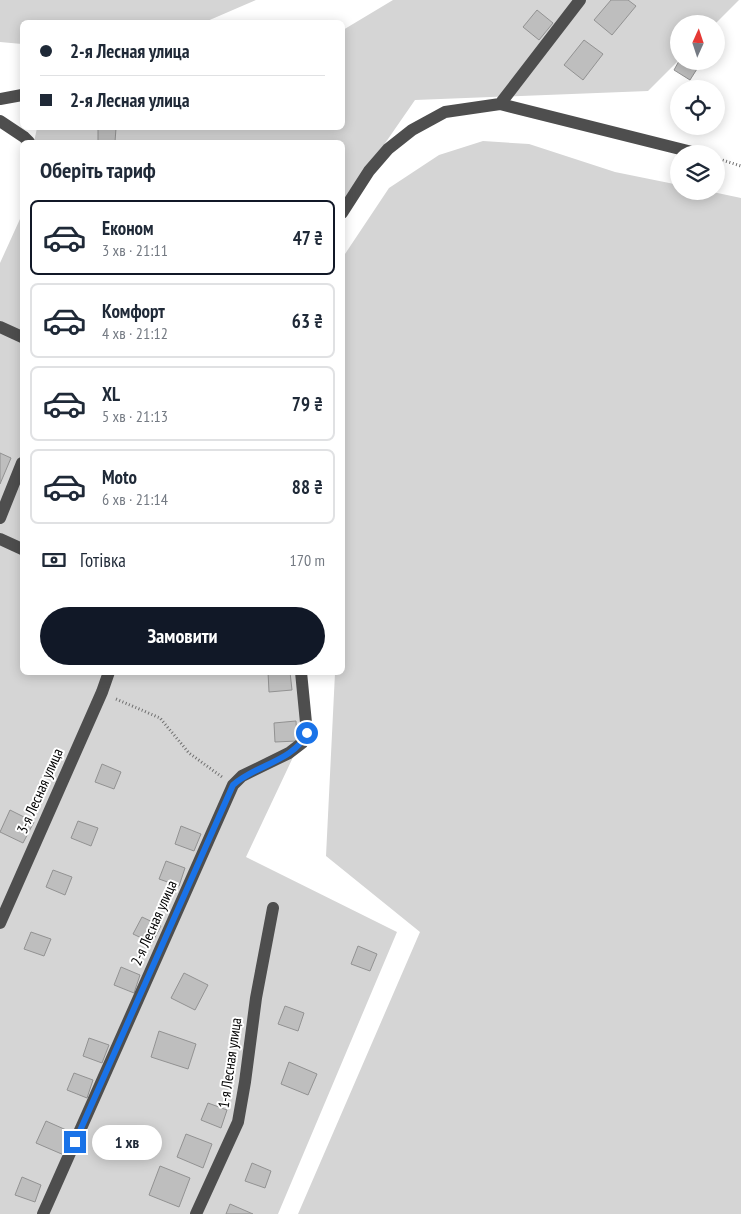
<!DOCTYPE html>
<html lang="uk">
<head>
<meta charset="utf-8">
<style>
	:root { --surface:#fff; --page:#f2f2f3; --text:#1f2937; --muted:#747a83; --line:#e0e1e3; --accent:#111827 }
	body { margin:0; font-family:"PT Sans Narrow",sans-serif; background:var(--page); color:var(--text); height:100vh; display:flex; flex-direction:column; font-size:19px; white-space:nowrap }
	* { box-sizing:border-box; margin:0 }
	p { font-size:16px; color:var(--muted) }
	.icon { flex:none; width:28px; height:28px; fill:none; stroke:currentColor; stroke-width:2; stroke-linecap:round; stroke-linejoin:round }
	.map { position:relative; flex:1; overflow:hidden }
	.panel { position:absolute; left:20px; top:140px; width:325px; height:535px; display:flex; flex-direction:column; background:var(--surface); border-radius:8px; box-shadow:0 2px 12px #0003 }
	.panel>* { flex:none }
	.banner { position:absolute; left:20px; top:20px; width:325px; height:110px; border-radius:8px; box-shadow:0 2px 12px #0003; display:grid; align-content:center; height:110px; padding:0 20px; background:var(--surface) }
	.needle { width:32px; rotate:3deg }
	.buttons { position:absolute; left:670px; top:15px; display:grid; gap:10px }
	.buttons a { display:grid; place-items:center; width:55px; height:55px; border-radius:50%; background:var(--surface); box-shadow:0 2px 12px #0003; font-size:25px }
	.end { position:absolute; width:22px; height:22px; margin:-11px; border:6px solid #1a73e8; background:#fff; box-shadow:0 0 0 2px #fff }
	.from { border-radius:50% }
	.bubble { position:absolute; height:35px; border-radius:18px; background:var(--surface); box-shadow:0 2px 12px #0003; font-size:16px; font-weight:600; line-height:35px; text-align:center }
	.banner b { display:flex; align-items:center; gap:18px; height:48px; font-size:19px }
	.banner b+b { border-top:1px solid var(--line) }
	.banner i { width:12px; height:12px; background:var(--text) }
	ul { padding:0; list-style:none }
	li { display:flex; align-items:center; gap:15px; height:75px; margin:0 10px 8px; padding:0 10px; border:2px solid var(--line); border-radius:8px }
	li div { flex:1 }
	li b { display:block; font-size:19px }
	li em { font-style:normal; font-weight:600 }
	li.selected { border-color:var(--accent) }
	li>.icon { width:45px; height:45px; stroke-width:1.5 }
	h2 { padding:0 20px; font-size:22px; line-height:60px }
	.pay { display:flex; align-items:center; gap:12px; height:55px; padding:0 20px; font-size:19px }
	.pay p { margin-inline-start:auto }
	.cta { display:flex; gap:10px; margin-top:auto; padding:10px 20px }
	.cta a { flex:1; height:58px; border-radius:30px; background:var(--accent); color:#fff; font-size:20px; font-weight:600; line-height:58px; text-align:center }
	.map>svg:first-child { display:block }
	.green { fill:#d5d5d5 }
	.building { fill:#bebebe; stroke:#929292 }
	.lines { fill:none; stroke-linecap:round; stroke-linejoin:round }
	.path { stroke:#707070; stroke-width:3; stroke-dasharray:1 2.5; stroke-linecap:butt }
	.minor { stroke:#4e4e4e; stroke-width:12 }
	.route { stroke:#1a73e8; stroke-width:6 }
	.labels { text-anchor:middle; stroke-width:4; stroke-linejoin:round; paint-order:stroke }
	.street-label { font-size:15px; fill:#000; stroke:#fff }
</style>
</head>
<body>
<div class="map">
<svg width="741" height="1214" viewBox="0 0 741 1214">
	<rect width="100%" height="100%" fill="#fff"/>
	<path class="green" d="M 0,0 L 256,0 L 205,22 L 22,22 L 22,44 L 0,42 Z
		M 393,0 L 739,0 L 715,24 L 679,24 L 679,60 L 648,91 L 415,100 L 343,204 L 342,142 L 34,142 L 37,128 L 342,128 L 343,30 Z
		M 483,141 L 529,144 L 615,172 L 679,185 L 679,191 L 708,191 L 741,198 L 741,1214 L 298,1214 L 420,932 L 326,856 L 335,673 L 342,672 L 343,257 L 389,188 L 439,155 Z
		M 22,204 L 22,672 L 307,673 L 303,736 L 246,857 L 397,932 L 278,1214 L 0,1214 L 0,263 L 20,219 Z"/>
	<path class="building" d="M 611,0 L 628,0 L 636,6 L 612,35 L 594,20 Z
		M 537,10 L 553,23 L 539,40 L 523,27 Z
		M 584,40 L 603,54 L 583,80 L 564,65 Z
		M 679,61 L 702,61 L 690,80 L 674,70 Z
		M 98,128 L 116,128 L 115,142 L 98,142 Z
		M 0,453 L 11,458 L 0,484 Z
		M 268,672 L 290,672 L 292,690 L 269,692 Z
		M 296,721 L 297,741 L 275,742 L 274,723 Z
		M 102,764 L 121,772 L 114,789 L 95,782 Z
		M 10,810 L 34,822 L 23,843 L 0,832 Z
		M 78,821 L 98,828 L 91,846 L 71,838 Z
		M 181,826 L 201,834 L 194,851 L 175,844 Z
		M 166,861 L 185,868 L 179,886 L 159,879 Z
		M 53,870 L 72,877 L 65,895 L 46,887 Z
		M 142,917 L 161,926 L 152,943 L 133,934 Z
		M 31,932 L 51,939 L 44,956 L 24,949 Z
		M 358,946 L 377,954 L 370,971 L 351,964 Z
		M 121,967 L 140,975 L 134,993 L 114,985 Z
		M 184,973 L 208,985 L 195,1010 L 171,998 Z
		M 285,1006 L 304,1013 L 298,1031 L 278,1024 Z
		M 159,1031 L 196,1044 L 188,1069 L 151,1057 Z
		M 89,1038 L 109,1045 L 102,1063 L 83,1056 Z
		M 289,1062 L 317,1074 L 308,1095 L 281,1084 Z
		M 74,1073 L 93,1080 L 87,1098 L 67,1090 Z
		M 208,1103 L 227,1110 L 221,1128 L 201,1120 Z
		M 46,1121 L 73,1133 L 64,1155 L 36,1143 Z
		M 186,1134 L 212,1144 L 203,1168 L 177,1157 Z
		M 252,1163 L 271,1171 L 265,1188 L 245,1181 Z
		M 160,1166 L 190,1178 L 179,1207 L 149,1195 Z
		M 22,1177 L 41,1185 L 35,1202 L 15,1195 Z
		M 230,1204 L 253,1214 L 226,1214 Z"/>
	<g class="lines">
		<path class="path" d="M 716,158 L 741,166
			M 116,699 L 160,718 L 189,753 L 222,777"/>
		<path class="minor" d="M 0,99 L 22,95
			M 500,104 L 580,0
			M 0,121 L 24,137 L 29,142
			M 342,213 L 369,171 L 388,149 L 412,130 L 445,112 L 500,104 L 700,154
			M 0,327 L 22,337
			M 0,518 L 22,463
			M 0,539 L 22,549
			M 0,923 L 102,692 L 109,672
			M 43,1214 L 233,785 L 242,776 L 289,753 L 302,743 L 307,733 L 301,672
			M 196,1214 L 238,1122 L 245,1082 L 256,998 L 273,908"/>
	</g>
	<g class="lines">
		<path class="route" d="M 75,1142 L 233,785 C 255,765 294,761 307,733"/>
	</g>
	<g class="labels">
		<g class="street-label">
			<text transform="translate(40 791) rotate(-66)" y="5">3-я Лесная улица</text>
			<text transform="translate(154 923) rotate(-66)" y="5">2-я Лесная улица</text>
			<text transform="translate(230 1063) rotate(-82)" y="5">1-я Лесная улица</text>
		</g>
	</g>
</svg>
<div class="buttons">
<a><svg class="needle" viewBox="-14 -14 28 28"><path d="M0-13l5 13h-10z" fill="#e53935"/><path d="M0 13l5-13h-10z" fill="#747a83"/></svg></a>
<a><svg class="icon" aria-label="locate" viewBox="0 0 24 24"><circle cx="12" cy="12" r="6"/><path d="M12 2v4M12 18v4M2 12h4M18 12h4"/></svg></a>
<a><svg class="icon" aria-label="layers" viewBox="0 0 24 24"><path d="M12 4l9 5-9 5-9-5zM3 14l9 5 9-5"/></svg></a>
</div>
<i class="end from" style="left:307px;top:733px"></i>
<i class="end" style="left:75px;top:1142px"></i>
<div class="bubble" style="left:92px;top:1125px;width:70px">1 хв</div>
<div class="banner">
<b><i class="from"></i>2-я Лесная улица</b>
<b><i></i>2-я Лесная улица</b>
</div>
<section class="panel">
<h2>Оберіть тариф</h2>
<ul>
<li class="selected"><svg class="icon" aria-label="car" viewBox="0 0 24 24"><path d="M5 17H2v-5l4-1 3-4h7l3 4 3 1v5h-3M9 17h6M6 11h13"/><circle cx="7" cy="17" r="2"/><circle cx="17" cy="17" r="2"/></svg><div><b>Економ</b><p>3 хв · 21:11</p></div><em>47 ₴</em></li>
<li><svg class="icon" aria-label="car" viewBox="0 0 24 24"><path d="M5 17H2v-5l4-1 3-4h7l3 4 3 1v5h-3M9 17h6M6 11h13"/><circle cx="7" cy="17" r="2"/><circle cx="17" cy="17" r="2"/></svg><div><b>Комфорт</b><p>4 хв · 21:12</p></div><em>63 ₴</em></li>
<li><svg class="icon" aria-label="car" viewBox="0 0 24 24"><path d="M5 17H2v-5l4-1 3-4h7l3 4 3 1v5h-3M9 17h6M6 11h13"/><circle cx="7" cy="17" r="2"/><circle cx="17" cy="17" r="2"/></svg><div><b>XL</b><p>5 хв · 21:13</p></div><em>79 ₴</em></li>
<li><svg class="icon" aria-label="car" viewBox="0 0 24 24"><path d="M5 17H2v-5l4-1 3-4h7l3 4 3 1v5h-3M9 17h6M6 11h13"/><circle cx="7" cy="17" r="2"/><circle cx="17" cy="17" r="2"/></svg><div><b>Moto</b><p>6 хв · 21:14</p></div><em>88 ₴</em></li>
</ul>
<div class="pay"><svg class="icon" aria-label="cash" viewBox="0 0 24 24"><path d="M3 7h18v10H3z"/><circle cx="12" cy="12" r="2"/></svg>Готівка<p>170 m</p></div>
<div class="cta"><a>Замовити</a></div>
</section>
</div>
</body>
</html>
